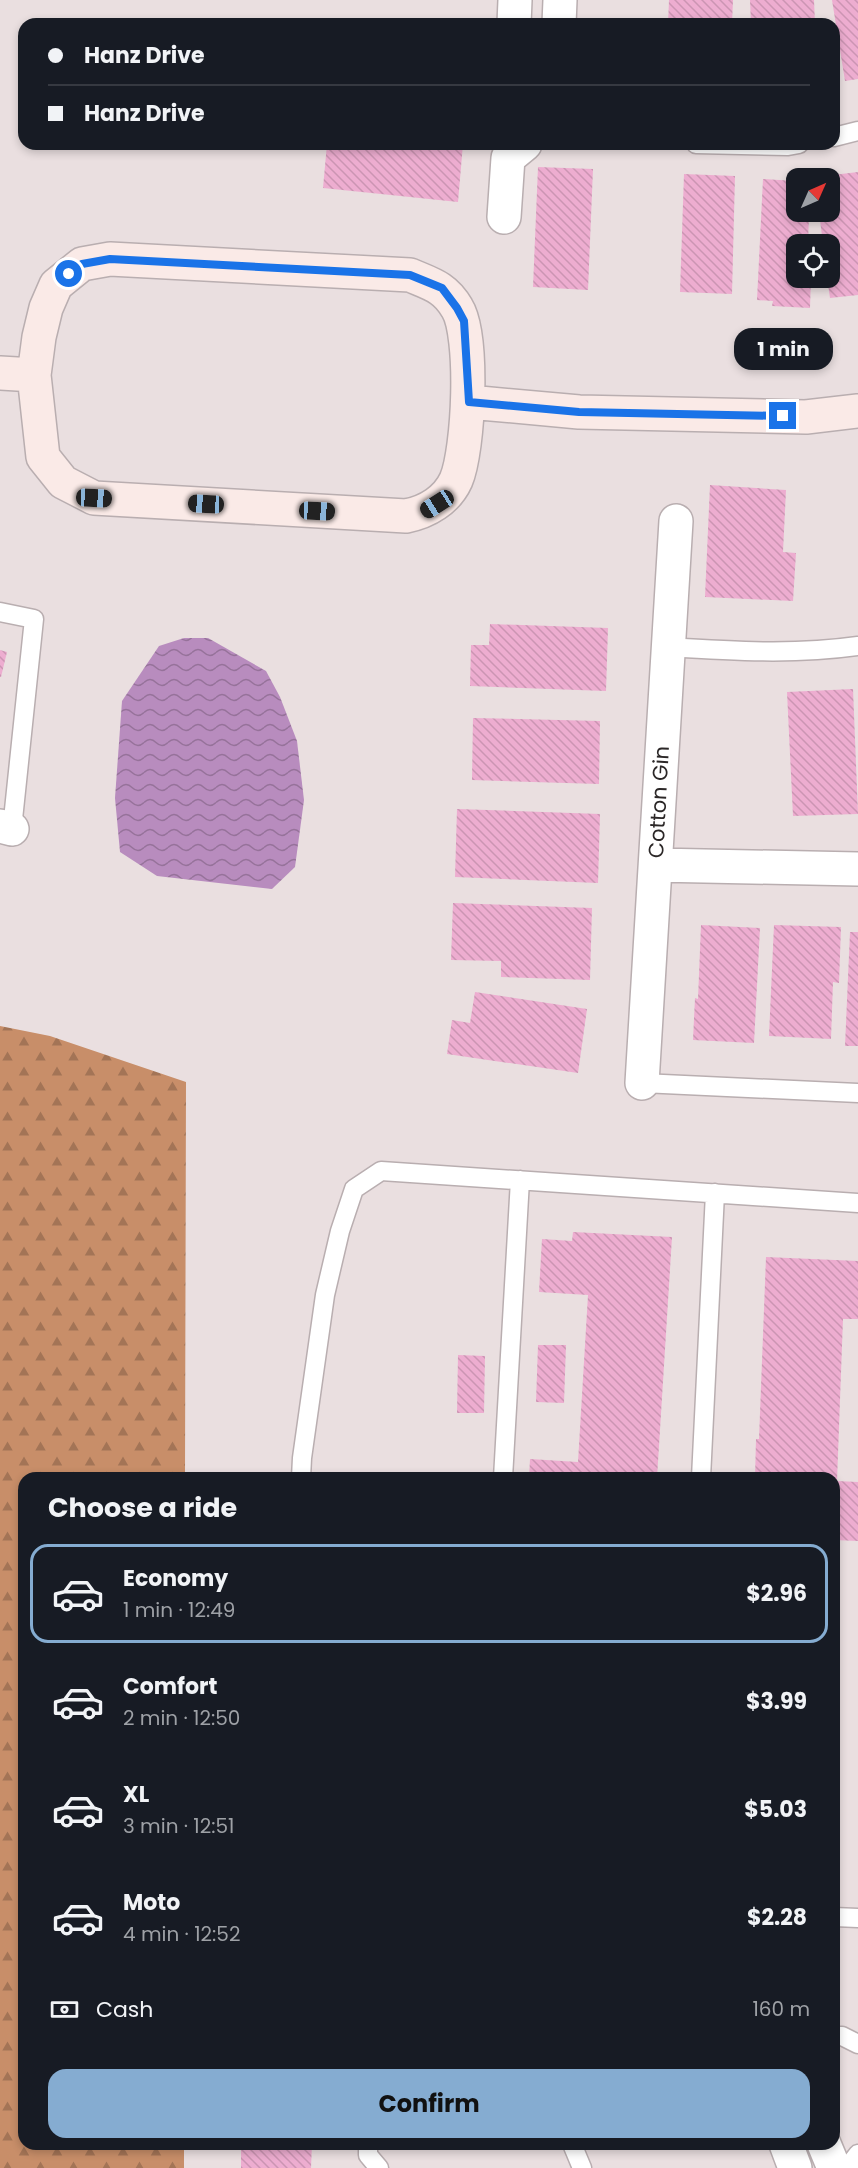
<!DOCTYPE html>
<html lang="en">
<head>
<meta charset="utf-8">
<style>
	:root { --surface:#171b24; --page:#20242c; --text:#f1f3f6; --muted:#9ea1a6; --line:#363941; --accent:#85acd1 }
	body { margin:0; font-family:Poppins,sans-serif; background:var(--page); color:var(--text); height:100vh; display:flex; flex-direction:column; font-size:22px; white-space:nowrap }
	* { box-sizing:border-box; margin:0 }
	p { font-size:20px; color:var(--muted) }
	.icon { flex:none; width:33px; height:33px; fill:none; stroke:currentColor; stroke-width:2; stroke-linecap:round; stroke-linejoin:round }
	.map { position:relative; flex:1; overflow:hidden }
	.sheet { position:absolute; left:18px; top:1472px; width:822px; height:678px; display:flex; flex-direction:column; background:var(--surface); border-radius:18px; box-shadow:0 3px 9px #0003 }
	.sheet>* { flex:none }
	.banner { position:absolute; left:18px; top:18px; width:822px; height:132px; border-radius:18px; box-shadow:0 3px 9px #0003; display:grid; align-content:center; height:132px; padding:0 30px; background:var(--surface) }
	.needle { width:39px; rotate:45deg }
	.tools { position:absolute; left:786px; top:168px; display:grid; gap:12px }
	.tools a { display:grid; place-items:center; width:54px; height:54px; border-radius:12px; background:var(--surface); box-shadow:0 3px 9px #0003; font-size:30px }
	.end { position:absolute; width:27px; height:27px; margin:-14px; border:8px solid #1a73e8; background:#fff; box-shadow:0 0 0 3px #fff }
	.from { border-radius:50% }
	.bubble { position:absolute; height:42px; border-radius:18px; background:var(--surface); box-shadow:0 3px 9px #0003; font-size:20px; font-weight:700; line-height:42px; text-align:center }
	.car { position:absolute; width:18px; height:36px; margin:-18px -9px; border-radius:8px; box-shadow:0 0 4px 2px #0007; background:linear-gradient(#222 24%,#8ab4d8 0 40%,#222 0 76%,#8ab4d8 0 86%,#222 0) }
	.banner b { display:flex; align-items:center; gap:21px; height:57px; font-size:22px }
	.banner b+b { border-top:2px solid var(--line) }
	.banner i { width:15px; height:15px; background:var(--text) }
	ul { padding:0; list-style:none }
	li { display:flex; align-items:center; gap:18px; height:99px; margin:0 12px 9px; padding:0 18px; border:3px solid transparent; border-radius:18px }
	li div { flex:1 }
	li b { display:block; font-size:22px }
	li em { font-style:normal; font-weight:700 }
	li.active { border-color:var(--accent) }
	li>.icon { width:54px; height:54px; stroke-width:1.5 }
	h2 { padding:0 30px; font-size:27px; line-height:72px }
	.pay { display:flex; align-items:center; gap:15px; height:66px; padding:0 30px; font-size:22px }
	.pay p { margin-inline-start:auto }
	.button { display:flex; gap:12px; margin-top:auto; padding:12px 30px }
	.button a { flex:1; height:69px; border-radius:18px; background:var(--accent); color:#111; font-size:24px; font-weight:700; line-height:69px; text-align:center }
	.map>svg:first-child { display:block }
	.forest { fill:url(#forest-firs) }
	.water { fill:url(#water-waves) }
	.building { fill:url(#building-back-hatch) }
	.lines { fill:none; stroke-linecap:round; stroke-linejoin:round }
	.lane-casing { stroke:#b9aeb0; stroke-width:21 }
	.street-casing { stroke:#b9aeb0; stroke-width:36 }
	.secondary-casing { stroke:#b9aeb0; stroke-width:36 }
	.lane { stroke:#fff; stroke-width:18 }
	.street { stroke:#fff; stroke-width:33 }
	.secondary { stroke:#faeae7; stroke-width:33 }
	.route { stroke:#1a73e8; stroke-width:8 }
	.labels { text-anchor:middle; stroke-width:4.5; stroke-linejoin:round; paint-order:stroke }
	.street-label { font-size:21px; fill:#2b2727; stroke:#fff }
</style>
</head>
<body>
<div class="map">
<svg width="858" height="2168" viewBox="0 0 858 2168">
	<defs>
		<pattern id="forest-firs" width="22" height="20" patternUnits="userSpaceOnUse" patternTransform="scale(1.5)"><rect width="22" height="20" fill="#c88e69"/><path d="M5 1l3.5 6h-7zM16 11l3.5 6h-7z" fill="#a37456"/></pattern>
		<pattern id="water-waves" width="16" height="10" patternUnits="userSpaceOnUse" patternTransform="scale(1.5)"><rect width="16" height="10" fill="#b88cbe"/><path d="M0 5q4-4 8 0t8 0" fill="none" stroke="#96729a"/></pattern>
		<pattern id="building-back-hatch" width="6" height="6" patternUnits="userSpaceOnUse" patternTransform="scale(1.5)"><rect width="6" height="6" fill="#edadd0"/><path d="M-1 5l2 2M0 0l6 6M5-1l2 2" fill="none" stroke="#cb95b3"/></pattern>
	</defs>
	<rect width="100%" height="100%" fill="#eadfe0"/>
	<path class="forest" d="M 0,1026 L 50,1036 L 186,1082 L 185,1477 L 24,1478 L 24,2144 L 184,2144 L 184,2168 L 0,2168 Z"/>
	<path class="water" d="M 184,638 L 208,638 L 266,671 L 280,697 L 297,741 L 304,800 L 295,867 L 272,889 L 157,876 L 120,852 L 115,798 L 122,701 L 159,646 Z"/>
	<path class="building" d="M 669,0 L 733,0 L 732,24 L 668,24 Z
		M 750,0 L 814,0 L 815,24 L 751,24 Z
		M 832,0 L 858,0 L 858,79 L 845,81 Z
		M 327,144 L 463,144 L 458,202 L 323,188 Z
		M 538,167 L 593,169 L 588,290 L 533,287 Z
		M 858,172 L 858,295 L 830,298 L 827,278 L 830,278 L 830,244 L 823,244 L 819,212 L 830,212 L 830,178 L 816,177 Z
		M 684,174 L 735,176 L 732,294 L 680,292 Z
		M 763,179 L 796,181 L 796,212 L 804,212 L 804,214 L 809,215 L 808,244 L 796,244 L 796,278 L 811,278 L 810,308 L 772,306 L 773,301 L 757,300 Z
		M 710,485 L 786,490 L 783,552 L 796,553 L 793,601 L 705,597 Z
		M 490,624 L 608,628 L 606,691 L 470,686 L 471,645 L 489,645 Z
		M 0,650 L 7,652 L 1,677 L 0,677 Z
		M 853,689 L 858,814 L 793,816 L 787,692 Z
		M 473,718 L 600,721 L 599,784 L 472,780 Z
		M 457,809 L 600,814 L 598,883 L 455,877 Z
		M 453,903 L 592,908 L 590,980 L 501,977 L 501,961 L 451,960 Z
		M 701,925 L 760,928 L 754,1043 L 693,1040 L 695,998 L 698,999 Z
		M 774,925 L 841,927 L 839,983 L 833,982 L 831,1039 L 769,1036 Z
		M 850,932 L 858,932 L 858,1046 L 845,1046 Z
		M 475,992 L 587,1009 L 578,1073 L 447,1054 L 452,1020 L 470,1023 Z
		M 573,1232 L 672,1237 L 657,1478 L 529,1478 L 530,1459 L 578,1462 L 588,1295 L 539,1292 L 542,1239 L 572,1241 Z
		M 766,1257 L 858,1261 L 858,1319 L 843,1319 L 837,1481 L 858,1482 L 858,1541 L 834,1540 L 834,1478 L 755,1478 L 756,1439 L 759,1439 Z
		M 538,1345 L 566,1345 L 564,1403 L 536,1402 Z
		M 458,1355 L 485,1356 L 484,1413 L 457,1413 Z
		M 241,2144 L 312,2144 L 311,2168 L 241,2168 Z"/>
	<g class="lines">
		<defs>
			<path id="lane" d="M 834,137 L 858,131
				M 696,144 L 788,146 L 799,144
				M 0,612 L 34,619 L 12,829
				M 668,647 C 731,651 795,655 858,646
				M 642,1083 L 858,1093
				M 301,1478 L 302,1458 L 325,1295 L 340,1231 L 354,1189 L 381,1171 L 858,1203
				M 503,1478 L 520,1180
				M 701,1478 L 715,1193
				M 834,1917 L 858,1918
				M 834,2036 L 842,2036 L 858,2044
				M 368,2144 L 368,2155 L 379,2168
				M 572,2144 L 582,2168
				M 847,2168 L 858,2154"/>
			<path id="street" d="M 514,24 L 515,0
				M 559,24 L 560,0
				M 504,217 L 508,158 L 525,144
				M 0,826 L 12,829
				M 656,865 L 858,869
				M 642,1083 L 676,521
				M 786,2144 L 795,2168
				M 824,2144 L 834,2168"/>
			<path id="secondary" d="M 110,259 L 410,275 C 431,284 445,287 457,308 C 474,335 469,450 456,480 C 447,500 427,512 406,516 L 94,498 L 63,482 L 43,457 L 34,375 L 39,337 L 46,308 L 56,285 L 82,264 Z
				M 0,373 L 34,375
				M 469,402 L 579,412 L 806,417 L 858,411"/>
		</defs>
		<use href="#lane" class="lane-casing"/>
		<use href="#street" class="street-casing"/>
		<use href="#secondary" class="secondary-casing"/>
		<use href="#lane" class="lane"/>
		<use href="#street" class="street"/>
		<use href="#secondary" class="secondary"/>
	</g>
	<g class="lines">
		<path class="route" d="M 69,274 L 82,264 L 110,259 L 410,275 L 442,288 L 457,308 L 464,321 L 469,402 L 579,412 L 783,416"/>
	</g>
	<g class="labels">
		<g class="street-label">
			<text transform="translate(659 802) rotate(-87)" y="7">Cotton Gin</text>
		</g>
	</g>
</svg>
<div class="tools">
<a><svg class="needle" viewBox="-14 -14 28 28"><path d="M0-13l5 13h-10z" fill="#e53935"/><path d="M0 13l5-13h-10z" fill="#9ea1a6"/></svg></a>
<a><svg class="icon" aria-label="locate" viewBox="0 0 24 24"><circle cx="12" cy="12" r="6"/><path d="M12 2v4M12 18v4M2 12h4M18 12h4"/></svg></a>
</div>
<i class="end from" style="left:69px;top:274px"></i>
<i class="end" style="left:783px;top:416px"></i>
<div class="bubble" style="left:734px;top:328px;width:99px">1 min</div>
<i class="car" style="left:94px;top:498px;rotate:93deg"></i>
<i class="car" style="left:206px;top:504px;rotate:273deg"></i>
<i class="car" style="left:437px;top:504px;rotate:238deg"></i>
<i class="car" style="left:317px;top:511px;rotate:93deg"></i>
<div class="banner">
<b><i class="from"></i>Hanz Drive</b>
<b><i></i>Hanz Drive</b>
</div>
<section class="sheet">
<h2>Choose a ride</h2>
<ul>
<li class="active"><svg class="icon" aria-label="car" viewBox="0 0 24 24"><path d="M5 17H2v-5l4-1 3-4h7l3 4 3 1v5h-3M9 17h6M6 11h13"/><circle cx="7" cy="17" r="2"/><circle cx="17" cy="17" r="2"/></svg><div><b>Economy</b><p>1 min · 12:49</p></div><em>$2.96</em></li>
<li><svg class="icon" aria-label="car" viewBox="0 0 24 24"><path d="M5 17H2v-5l4-1 3-4h7l3 4 3 1v5h-3M9 17h6M6 11h13"/><circle cx="7" cy="17" r="2"/><circle cx="17" cy="17" r="2"/></svg><div><b>Comfort</b><p>2 min · 12:50</p></div><em>$3.99</em></li>
<li><svg class="icon" aria-label="car" viewBox="0 0 24 24"><path d="M5 17H2v-5l4-1 3-4h7l3 4 3 1v5h-3M9 17h6M6 11h13"/><circle cx="7" cy="17" r="2"/><circle cx="17" cy="17" r="2"/></svg><div><b>XL</b><p>3 min · 12:51</p></div><em>$5.03</em></li>
<li><svg class="icon" aria-label="car" viewBox="0 0 24 24"><path d="M5 17H2v-5l4-1 3-4h7l3 4 3 1v5h-3M9 17h6M6 11h13"/><circle cx="7" cy="17" r="2"/><circle cx="17" cy="17" r="2"/></svg><div><b>Moto</b><p>4 min · 12:52</p></div><em>$2.28</em></li>
</ul>
<div class="pay"><svg class="icon" aria-label="cash" viewBox="0 0 24 24"><path d="M3 7h18v10H3z"/><circle cx="12" cy="12" r="2"/></svg>Cash<p>160 m</p></div>
<div class="button"><a>Confirm</a></div>
</section>
</div>
</body>
</html>
